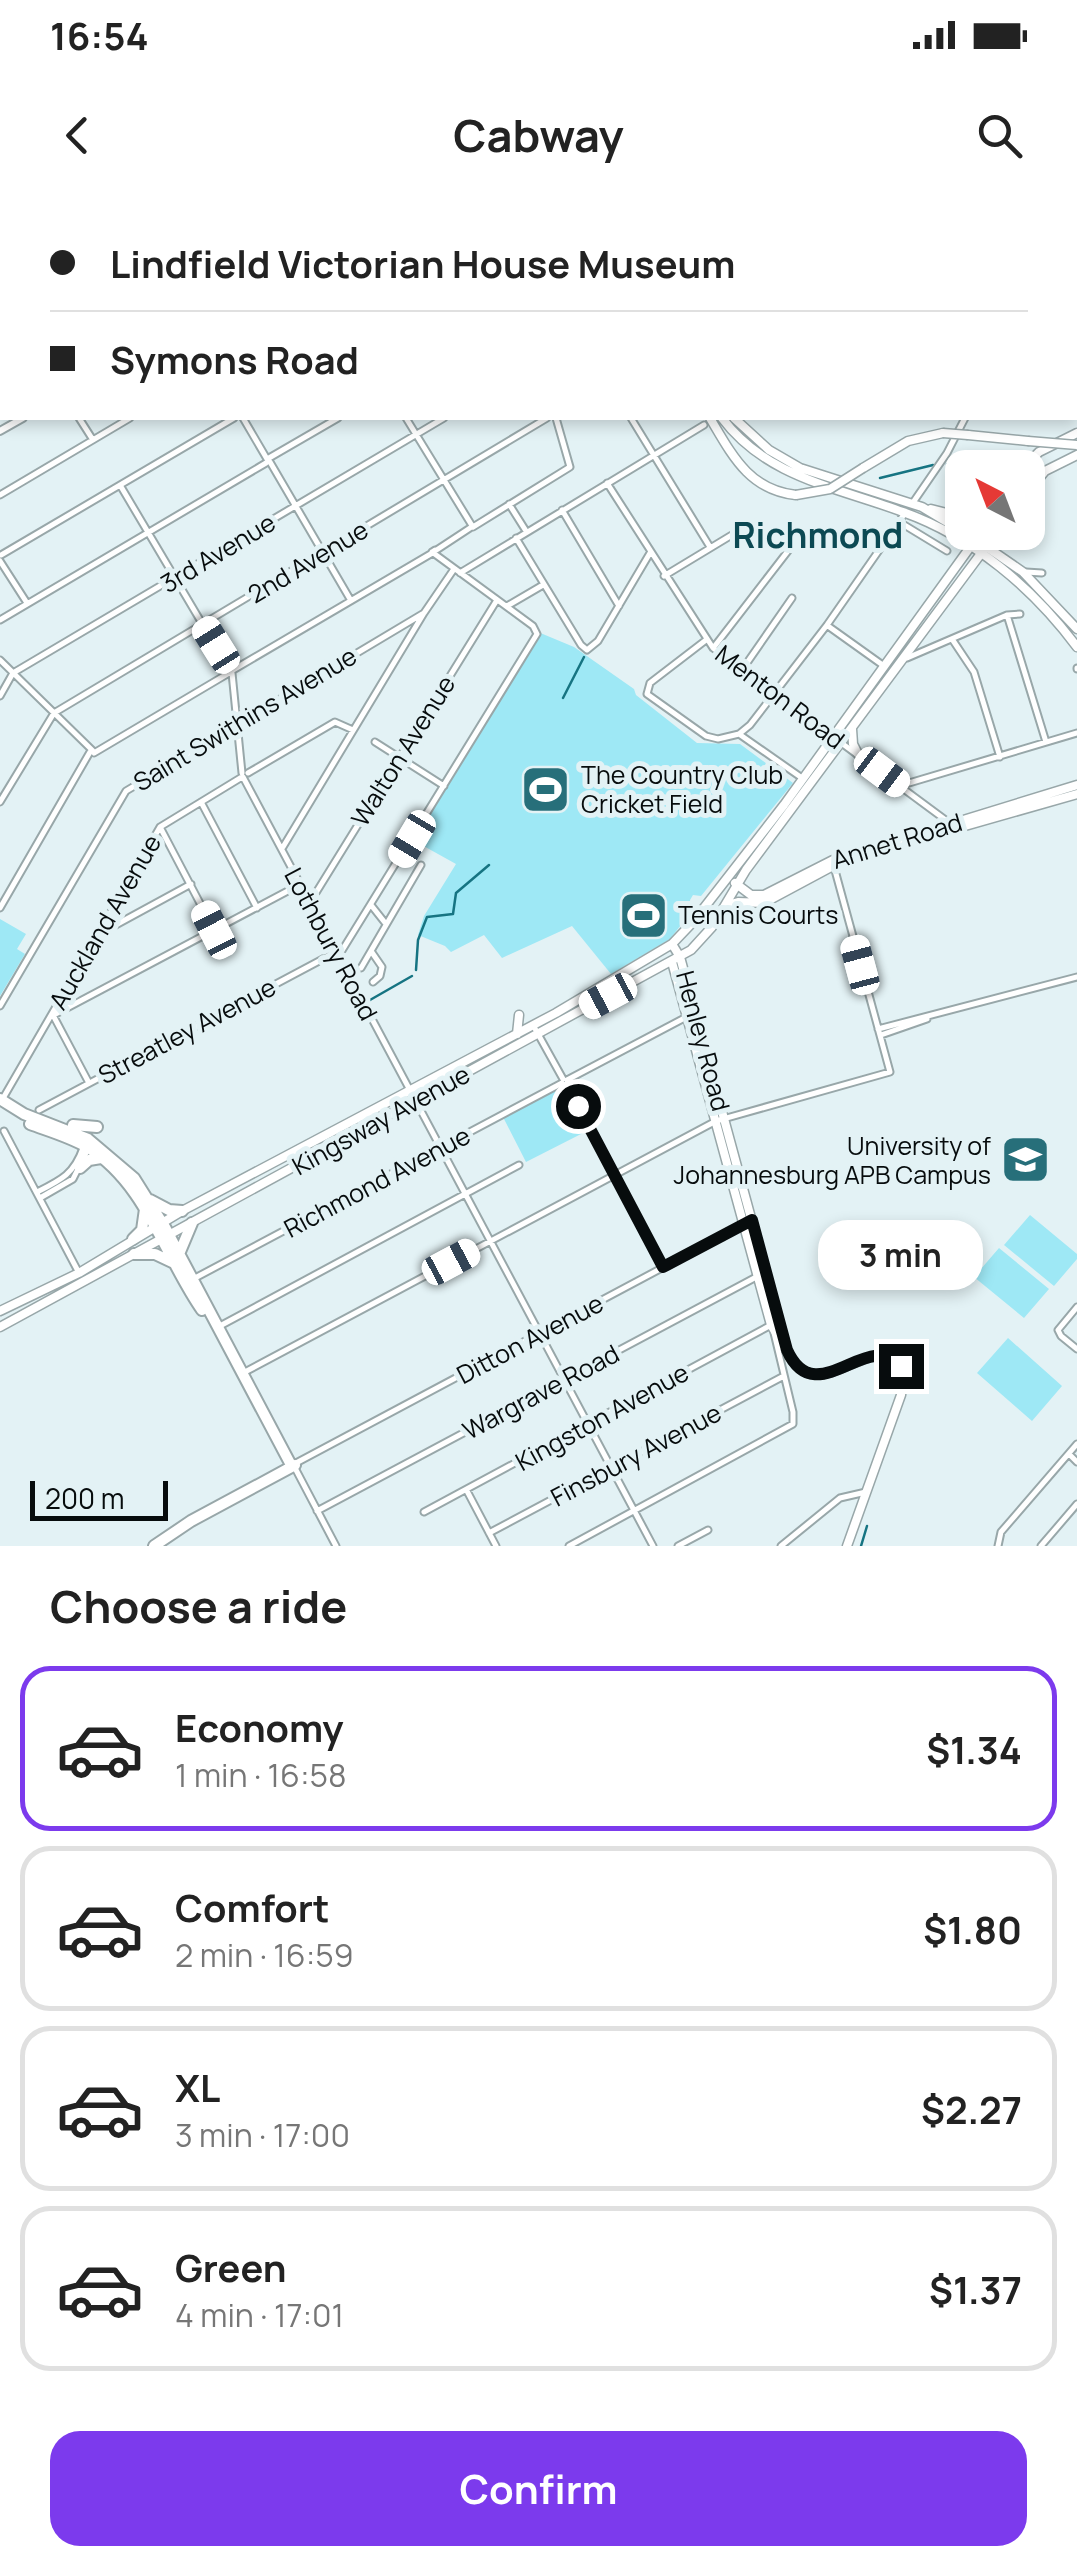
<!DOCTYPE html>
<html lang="en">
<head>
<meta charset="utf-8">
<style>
	:root { --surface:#fff; --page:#f6f6f6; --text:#222; --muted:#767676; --line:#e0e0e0; --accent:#7c3aed }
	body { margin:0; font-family:Manrope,sans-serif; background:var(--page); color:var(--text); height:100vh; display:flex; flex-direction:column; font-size:38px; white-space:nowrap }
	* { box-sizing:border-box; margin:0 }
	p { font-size:32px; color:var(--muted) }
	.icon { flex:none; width:55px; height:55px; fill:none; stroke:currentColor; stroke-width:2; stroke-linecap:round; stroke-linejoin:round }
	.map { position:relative; height:1346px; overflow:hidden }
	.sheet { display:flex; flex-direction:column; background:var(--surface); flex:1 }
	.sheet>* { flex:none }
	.guide { position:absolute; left:0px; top:0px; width:1078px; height:220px; box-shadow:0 5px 15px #0003; display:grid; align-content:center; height:220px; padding:0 50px; background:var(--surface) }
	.needle { width:65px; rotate:318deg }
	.fabs { position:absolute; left:945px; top:250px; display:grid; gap:20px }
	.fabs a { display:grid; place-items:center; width:100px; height:100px; border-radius:20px; background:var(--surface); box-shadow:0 5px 15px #0003; font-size:50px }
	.scale { position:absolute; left:30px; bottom:25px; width:138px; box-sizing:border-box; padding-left:10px; border:5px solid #070c0d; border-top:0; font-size:28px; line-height:35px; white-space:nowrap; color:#070c0d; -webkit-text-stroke:8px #e3f2f5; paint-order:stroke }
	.end { position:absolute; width:45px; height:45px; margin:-22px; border:12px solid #070c0d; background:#fff; box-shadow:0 0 0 5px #fff }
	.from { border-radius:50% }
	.bubble { position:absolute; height:70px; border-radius:30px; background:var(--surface); box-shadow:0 5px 15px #0003; font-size:32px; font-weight:700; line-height:70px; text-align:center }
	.car { position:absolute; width:30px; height:60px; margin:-30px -15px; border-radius:12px; box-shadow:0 0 8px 2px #0007; background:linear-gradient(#fff 24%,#345 0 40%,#fff 0 76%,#345 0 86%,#fff 0) }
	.guide b { display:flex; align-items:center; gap:35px; height:95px; font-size:38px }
	.guide b+b { border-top:2px solid var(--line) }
	.guide i { width:25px; height:25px; background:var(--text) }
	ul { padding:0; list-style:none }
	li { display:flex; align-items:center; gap:30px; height:165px; margin:0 20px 15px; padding:0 30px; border:5px solid var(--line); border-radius:30px }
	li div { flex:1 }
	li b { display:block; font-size:38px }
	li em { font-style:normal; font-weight:700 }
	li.on { border-color:var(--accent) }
	li>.icon { width:90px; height:90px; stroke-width:1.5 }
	h2 { padding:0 50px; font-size:45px; line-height:120px }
	.cta { display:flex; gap:20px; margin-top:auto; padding:20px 50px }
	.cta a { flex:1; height:115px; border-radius:30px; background:var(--accent); color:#fff; font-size:40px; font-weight:700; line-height:115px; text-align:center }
	.status { display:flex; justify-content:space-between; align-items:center; height:70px; padding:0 50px; background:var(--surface); direction:ltr }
	.status svg { height:28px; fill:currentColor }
	header { display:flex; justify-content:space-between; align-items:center; height:130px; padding:0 50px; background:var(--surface); font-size:45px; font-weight:700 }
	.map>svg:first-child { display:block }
	.green { fill:#9ee8f5 }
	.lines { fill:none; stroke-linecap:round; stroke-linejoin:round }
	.stream { stroke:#167482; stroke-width:2.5 }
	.minor-casing { stroke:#98a7a9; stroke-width:9 }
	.tertiary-casing { stroke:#98a7a9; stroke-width:10 }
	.secondary-casing { stroke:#98a7a9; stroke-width:11 }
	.primary-casing { stroke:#98a7a9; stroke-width:14 }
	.minor { stroke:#fff; stroke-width:5 }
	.tertiary { stroke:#fff; stroke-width:6 }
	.secondary { stroke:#fff; stroke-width:8 }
	.primary { stroke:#fff; stroke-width:10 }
	.secondary-bridge-casing { stroke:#98a7a9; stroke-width:11; stroke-linecap:butt }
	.secondary-bridge { stroke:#fff; stroke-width:8 }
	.route { stroke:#070c0d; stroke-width:12 }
	.labels { text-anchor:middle; stroke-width:10; stroke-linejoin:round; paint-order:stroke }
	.street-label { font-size:25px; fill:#070c0d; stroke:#e3f2f5 }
	.poi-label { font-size:25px; fill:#070c0d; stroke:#e3f2f5; text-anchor:start }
	.district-label { font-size:35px; font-weight:bold; fill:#0c4953; stroke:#e3f2f5 }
</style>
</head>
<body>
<div class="status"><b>16:54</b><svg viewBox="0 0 49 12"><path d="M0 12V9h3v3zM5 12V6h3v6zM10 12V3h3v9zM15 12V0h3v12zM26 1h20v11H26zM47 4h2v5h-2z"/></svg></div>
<header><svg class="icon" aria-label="back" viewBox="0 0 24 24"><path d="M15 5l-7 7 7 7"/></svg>Cabway<svg class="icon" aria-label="search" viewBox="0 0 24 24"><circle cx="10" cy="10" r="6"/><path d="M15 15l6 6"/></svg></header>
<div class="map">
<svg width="1077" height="1346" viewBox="0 0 1077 1346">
	<rect width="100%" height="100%" fill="#e3f2f5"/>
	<path class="green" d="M 538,432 L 574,447 L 634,489 L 636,495 L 697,543 L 740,544 L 793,583 L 701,696 L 693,695 L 690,700 L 691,712 L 670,739 L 611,774 L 572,726 L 502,758 L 484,735 L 451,752 L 445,746 L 418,735 L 424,716 L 456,664 L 411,639 Z
		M 0,719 L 26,734 L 17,749 L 25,754 L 0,796 Z
		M 560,888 L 583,933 L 526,962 L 503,917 Z
		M 1030,1015 L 1077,1054 L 1077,1059 L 1054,1086 L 1004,1045 Z
		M 999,1048 L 1049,1089 L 1024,1118 L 974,1077 Z
		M 1008,1138 L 1062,1186 L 1032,1221 L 977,1173 Z"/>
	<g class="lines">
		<path class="stream" d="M 1075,168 L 1077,169
			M 947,264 L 964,264
			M 997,264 L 1012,264
			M 880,278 L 933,265
			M 563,498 L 584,457
			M 416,770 L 418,740 L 427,717 L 453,714 L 456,693 L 489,665
			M 370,800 L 412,776
			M 861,1346 L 867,1326"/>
		<defs>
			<path id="minor" d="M 220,0 L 222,2
				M 981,0 L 982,2
				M 654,2 L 657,0
				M 1014,2 L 1014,0
				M 0,9 L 2,0
				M 1075,85 L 1077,87
				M 79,218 L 93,240
				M 243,218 L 267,259
				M 406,218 L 471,324
				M 631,218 L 710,347
				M 269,258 L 338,218
				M 270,262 L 350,399
				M 607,283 L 713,448 L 951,624
				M 120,285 L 229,469
				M 0,295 L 130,218
				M 509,304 L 526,331
				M 912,304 L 947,253 L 965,218
				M 562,310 L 619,406
				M 901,323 L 947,351
				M 473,327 L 570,267 L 556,218
				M 516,338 L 581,445 L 587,450 L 598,441 L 650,353
				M 435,351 L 470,328
				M 1,355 L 234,218
				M 0,361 L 27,403
				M 1026,372 L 1042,373
				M 460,373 L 704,225
				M 664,376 L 750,324
				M 507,406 L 543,385
				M 1007,415 L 1046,542
				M 0,420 L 266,263
				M 828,426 L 884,466
				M 952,439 L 974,472 L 1000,557
				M 706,440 L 650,483 L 647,494 L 706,536 L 718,539 L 739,534 L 802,578
				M 714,447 L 788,351
				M 907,458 L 1007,415 L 1020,414
				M 0,460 L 93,551
				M 1077,468 L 1077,469
				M 233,470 L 434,352 L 435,350 L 432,352
				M 742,470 L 792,398
				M 232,473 L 242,573
				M 0,496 L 13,473 L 444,218
				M 739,534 L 750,525 L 827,425 L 905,313
				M 375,542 L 444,586
				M 94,553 L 229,473
				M 248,573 L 335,522 L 353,530
				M 243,577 L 653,1346
				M 899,586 L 1077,533
				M 0,602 L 54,513 L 547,218
				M 201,602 L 257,708
				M 160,627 L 214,730
				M 283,647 L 424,413 L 454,369
				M 309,704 L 497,400
				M 371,705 L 386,724
				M 0,708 L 90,552
				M 101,733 L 191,684
				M 371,751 L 382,767 L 380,776 L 373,782
				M 338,757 L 537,434 L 533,426 L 432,352
				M 361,768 L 421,665
				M 0,806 L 126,591 L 424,413
				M 50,817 L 299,685
				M 54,817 L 89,883
				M 533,825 L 563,879
				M 878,829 L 1077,777
				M 881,835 L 927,819
				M 567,880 L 694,813
				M 566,884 L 663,1066
				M 2,900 L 160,627 L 242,577
				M 39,910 L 336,752
				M 4,931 L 79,1073
				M 37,992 C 61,980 74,974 83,948
				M 40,998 L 73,979 L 88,949
				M 195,1078 L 562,883
				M 1077,1107 L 1058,1130 L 1061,1136 L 1077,1149
				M 218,1127 L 519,965
				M 243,1173 L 716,921 L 890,872 L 833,663
				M 1069,1254 L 1077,1262
				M 296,1263 L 752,1020
				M 295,1268 L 336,1346
				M 467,1291 L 496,1346
				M 317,1311 L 760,1075
				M 424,1312 L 773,1124
				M 489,1333 L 782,1177
				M 569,1346 L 793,1224 L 793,1212 L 774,1133
				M 678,1346 L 708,1330
				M 781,1346 L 840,1298 L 866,1292
				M 998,1346 L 1001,1332 L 1077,1244
				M 1041,1346 L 1077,1304"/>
			<path id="tertiary" d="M 311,2 L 311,0
				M 0,231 L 23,218"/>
			<path id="secondary" d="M 608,0 L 610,2
				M 619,0 L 621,2
				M 710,218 C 732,255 749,290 796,295
				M 722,218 C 767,278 837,287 903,312 C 973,337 1033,388 1077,447
				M 734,218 L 769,250 L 800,268 L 922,307 L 962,331
				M 968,235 L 1028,241
				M 863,268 L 908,241 L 943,233
				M 1023,268 L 1039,252 L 1077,233
				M 1028,292 L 1045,271 L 1077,255
				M 931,309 L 962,317
				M 965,332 L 1023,372 L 1077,429
				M 852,529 L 853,544 L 858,554
				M 923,638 L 1077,594
				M 735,683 L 751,695 L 764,695 L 833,660 L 1077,585
				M 728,705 L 738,702 L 764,703 L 833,666
				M 672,744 L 680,757 L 785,1143
				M 672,762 L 771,1125 C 779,1137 786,1155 797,1166 C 826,1194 863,1143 895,1159 L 904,1173 L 901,1195 L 847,1346
				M 517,834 L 519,815
				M 0,1111 L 79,1073 L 182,1011 L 556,813 L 672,744 L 693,722 L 784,605 L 981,332
				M 0,1127 L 691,750 L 712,727 L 746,670 L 997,332"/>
			<path id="primary" d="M 0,899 L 24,914 L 88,939 L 134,978 L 166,1029 L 291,1265
				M 30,924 C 49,931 70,937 87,947 C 147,984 164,1056 202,1110
				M 73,925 L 97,927
				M 80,968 L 89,960 L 101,958
				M 150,1000 L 169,1010 L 182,1011
				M 133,1039 L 142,1030 L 145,1009
				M 134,1054 L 155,1054 L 174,1063
				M 179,1054 L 192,1023
				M 154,1346 L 191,1321 L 295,1265"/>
		</defs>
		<use href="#minor" class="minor-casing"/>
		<use href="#tertiary" class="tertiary-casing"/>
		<use href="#secondary" class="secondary-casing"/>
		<use href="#primary" class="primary-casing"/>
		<use href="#minor" class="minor"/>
		<use href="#tertiary" class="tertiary"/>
		<use href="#secondary" class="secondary"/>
		<use href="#primary" class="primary"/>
		<defs>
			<path id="secondary-bridge" d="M 943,233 L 968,235
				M 1028,241 L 1077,245
				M 796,295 L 830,289 L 863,268"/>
		</defs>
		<use href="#secondary-bridge" class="secondary-bridge-casing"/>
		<use href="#secondary-bridge" class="secondary-bridge"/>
	</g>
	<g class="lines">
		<path class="route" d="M 578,906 L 663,1067 L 752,1020 L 787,1150 C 816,1214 868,1127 901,1166"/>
	</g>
	<defs>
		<symbol id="stadium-square" viewBox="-11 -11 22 22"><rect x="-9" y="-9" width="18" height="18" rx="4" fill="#276f7a" stroke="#e3f2f5"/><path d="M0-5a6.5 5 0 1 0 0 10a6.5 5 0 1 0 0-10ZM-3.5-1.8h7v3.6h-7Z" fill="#fff"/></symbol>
		<symbol id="university-square" viewBox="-11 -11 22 22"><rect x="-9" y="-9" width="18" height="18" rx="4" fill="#276f7a" stroke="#e3f2f5"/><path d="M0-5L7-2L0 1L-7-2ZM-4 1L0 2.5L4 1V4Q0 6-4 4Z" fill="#fff"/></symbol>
	</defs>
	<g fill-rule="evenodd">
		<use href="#stadium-square" x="518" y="562" width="55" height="55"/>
		<use href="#stadium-square" x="616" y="688" width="55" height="55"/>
		<use href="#university-square" x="998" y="932" width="55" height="55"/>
	</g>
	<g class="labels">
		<g class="street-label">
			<text transform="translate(218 353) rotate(-31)" y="9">3rd Avenue</text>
			<text transform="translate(308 362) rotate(-31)" y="9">2nd Avenue</text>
			<text transform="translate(780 497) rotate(37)" y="9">Menton Road</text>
			<text transform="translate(245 519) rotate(-31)" y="9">Saint Swithins Avenue</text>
			<text transform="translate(403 551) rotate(-58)" y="9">Walton Avenue</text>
			<text transform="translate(897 641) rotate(-17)" y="9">Annet Road</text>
			<text transform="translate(105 722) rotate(-60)" y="9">Auckland Avenue</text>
			<text transform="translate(331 744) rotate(62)" y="9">Lothbury Road</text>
			<text transform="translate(187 831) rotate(-28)" y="9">Streatley Avenue</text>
			<text transform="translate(703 841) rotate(75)" y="9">Henley Road</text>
			<text transform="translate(381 920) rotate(-29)" y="9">Kingsway Avenue</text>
			<text transform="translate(377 982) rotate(-28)" y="9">Richmond Avenue</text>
			<text transform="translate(530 1139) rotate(-28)" y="9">Ditton Avenue</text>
			<text transform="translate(541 1192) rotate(-28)" y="9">Wargrave Road</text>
			<text transform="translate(602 1217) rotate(-29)" y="9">Kingston Avenue</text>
			<text transform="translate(636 1255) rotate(-28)" y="9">Finsbury Avenue</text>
		</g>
		<g class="poi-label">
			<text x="581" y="584">The Country Club<tspan x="581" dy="29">Cricket Field</tspan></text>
			<text x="678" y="724">Tennis Courts</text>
			<text x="991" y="955" text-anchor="end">University of<tspan x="991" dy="29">Johannesburg APB Campus</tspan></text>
		</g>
		<g class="district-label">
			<text x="818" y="348">Richmond</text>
		</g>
	</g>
</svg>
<div class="fabs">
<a><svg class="needle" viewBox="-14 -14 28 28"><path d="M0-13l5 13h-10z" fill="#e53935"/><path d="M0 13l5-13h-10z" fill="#767676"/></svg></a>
</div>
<div class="scale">200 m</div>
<i class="end from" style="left:578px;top:906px"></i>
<i class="end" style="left:901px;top:1166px"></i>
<div class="bubble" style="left:818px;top:1020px;width:165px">3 min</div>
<i class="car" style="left:216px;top:445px;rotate:328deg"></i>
<i class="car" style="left:882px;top:572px;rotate:127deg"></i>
<i class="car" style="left:412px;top:639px;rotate:211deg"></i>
<i class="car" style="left:214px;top:730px;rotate:333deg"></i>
<i class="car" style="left:860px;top:765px;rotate:345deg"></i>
<i class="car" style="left:608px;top:796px;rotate:242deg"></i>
<i class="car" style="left:451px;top:1062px;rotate:62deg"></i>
<div class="guide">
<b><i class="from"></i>Lindfield Victorian House Museum</b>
<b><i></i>Symons Road</b>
</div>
</div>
<section class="sheet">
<h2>Choose a ride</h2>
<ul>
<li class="on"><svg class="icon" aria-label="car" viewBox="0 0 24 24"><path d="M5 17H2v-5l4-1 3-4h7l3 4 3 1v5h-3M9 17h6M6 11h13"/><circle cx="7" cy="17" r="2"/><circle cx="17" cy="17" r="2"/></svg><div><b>Economy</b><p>1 min · 16:58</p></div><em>$1.34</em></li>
<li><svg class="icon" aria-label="car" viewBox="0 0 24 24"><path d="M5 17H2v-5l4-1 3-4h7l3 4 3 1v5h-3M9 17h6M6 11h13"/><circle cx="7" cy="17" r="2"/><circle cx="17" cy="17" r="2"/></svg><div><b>Comfort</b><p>2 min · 16:59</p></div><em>$1.80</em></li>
<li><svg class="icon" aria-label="car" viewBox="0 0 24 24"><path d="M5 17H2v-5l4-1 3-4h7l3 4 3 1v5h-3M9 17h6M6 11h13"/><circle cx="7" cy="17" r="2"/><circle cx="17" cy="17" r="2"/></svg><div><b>XL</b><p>3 min · 17:00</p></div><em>$2.27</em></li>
<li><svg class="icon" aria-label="car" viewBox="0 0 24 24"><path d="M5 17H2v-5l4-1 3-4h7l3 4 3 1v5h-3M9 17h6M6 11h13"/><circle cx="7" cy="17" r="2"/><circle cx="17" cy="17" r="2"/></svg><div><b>Green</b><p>4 min · 17:01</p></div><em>$1.37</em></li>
</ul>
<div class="cta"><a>Confirm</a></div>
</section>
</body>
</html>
